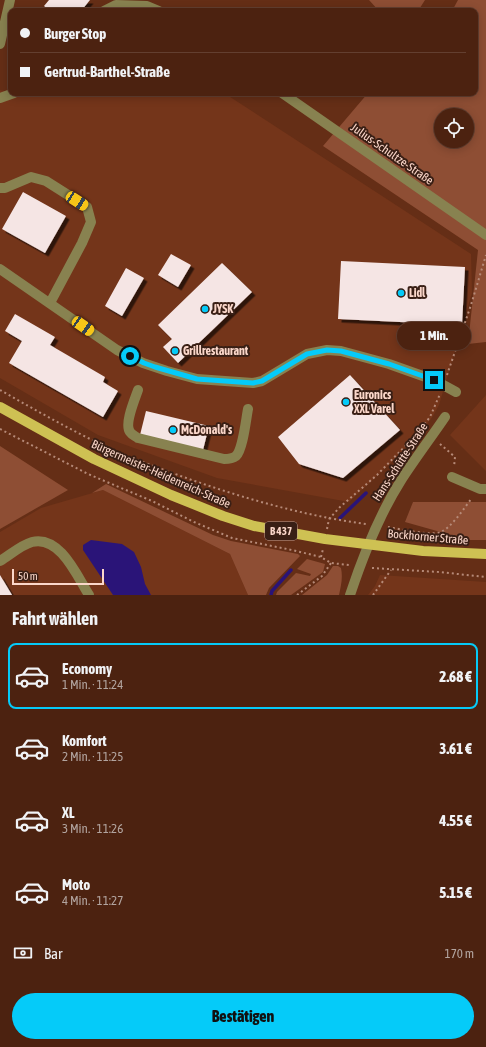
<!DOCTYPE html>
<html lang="de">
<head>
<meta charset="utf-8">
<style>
	:root { --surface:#4c2210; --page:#532a19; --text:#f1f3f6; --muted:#b2a49f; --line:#633f30; --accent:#05cbf9 }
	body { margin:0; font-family:"Asap Condensed",sans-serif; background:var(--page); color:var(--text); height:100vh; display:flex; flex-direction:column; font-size:15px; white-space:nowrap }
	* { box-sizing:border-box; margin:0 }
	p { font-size:13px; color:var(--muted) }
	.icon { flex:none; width:22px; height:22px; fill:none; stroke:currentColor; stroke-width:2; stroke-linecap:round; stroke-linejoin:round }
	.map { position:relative; height:595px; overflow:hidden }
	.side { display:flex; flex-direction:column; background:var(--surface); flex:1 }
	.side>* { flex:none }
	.guide { position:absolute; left:8px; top:8px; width:470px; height:88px; border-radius:8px; box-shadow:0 2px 10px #0003,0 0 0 1px var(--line); display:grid; align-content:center; height:88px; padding:0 12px; background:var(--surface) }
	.buttons { position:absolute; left:434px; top:108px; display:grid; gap:8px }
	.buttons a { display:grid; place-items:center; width:40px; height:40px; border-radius:50%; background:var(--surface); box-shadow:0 2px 10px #0003,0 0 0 1px var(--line); font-size:20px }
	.scale { position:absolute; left:12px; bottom:10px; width:92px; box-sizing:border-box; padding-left:4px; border:2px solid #fbd7ca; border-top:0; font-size:11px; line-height:14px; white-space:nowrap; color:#fbd7ca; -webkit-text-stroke:3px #391f15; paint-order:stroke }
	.end { position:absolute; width:18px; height:18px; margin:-9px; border:5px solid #05cbf9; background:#111; box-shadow:0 0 0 2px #111 }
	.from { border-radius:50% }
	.bubble { position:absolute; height:28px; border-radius:14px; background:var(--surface); box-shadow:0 2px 10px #0003,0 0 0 1px var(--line); font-size:13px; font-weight:800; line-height:28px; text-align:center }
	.car { position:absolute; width:12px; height:24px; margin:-12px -6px; border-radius:5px; box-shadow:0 0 3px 1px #0007; background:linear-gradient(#f5c518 24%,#345 0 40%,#f5c518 0 76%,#345 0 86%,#f5c518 0) }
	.guide b { display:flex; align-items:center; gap:14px; height:38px; font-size:15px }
	.guide b+b { border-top:1px solid var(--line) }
	.guide i { width:10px; height:10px; background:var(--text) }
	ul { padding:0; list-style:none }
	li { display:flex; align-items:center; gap:12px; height:66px; margin:0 8px 6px; padding:0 4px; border:2px solid transparent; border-radius:8px }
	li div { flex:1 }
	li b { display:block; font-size:15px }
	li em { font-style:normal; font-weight:800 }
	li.current { border-color:var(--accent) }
	li>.icon { width:36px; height:36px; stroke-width:1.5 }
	h2 { padding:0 12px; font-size:18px; line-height:48px }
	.pay { display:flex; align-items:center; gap:10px; height:44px; padding:0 12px; font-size:15px }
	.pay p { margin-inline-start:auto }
	.primary-button { display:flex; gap:8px; margin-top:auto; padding:8px 12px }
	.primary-button a { flex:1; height:46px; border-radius:24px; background:var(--accent); color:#111; font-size:16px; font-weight:800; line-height:46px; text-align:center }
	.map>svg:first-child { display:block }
	.built { fill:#74351a }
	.green { fill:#8e4e34; fill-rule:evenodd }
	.water { fill:#2a1478 }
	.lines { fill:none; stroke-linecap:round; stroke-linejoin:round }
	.stream { stroke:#2a1478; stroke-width:3.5 }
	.building { fill:#f5e5e4; filter:url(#shadow) }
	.path { stroke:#b68a78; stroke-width:2; stroke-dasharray:2 3; stroke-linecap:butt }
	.minor { stroke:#888250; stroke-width:10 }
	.major { stroke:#cec153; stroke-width:10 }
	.route { stroke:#05cbf9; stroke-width:5 }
	.poi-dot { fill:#05cbf9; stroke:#391f15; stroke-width:1.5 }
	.labels { text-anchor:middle; stroke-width:4; stroke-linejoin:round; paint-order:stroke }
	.shield { fill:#391f15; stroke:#c1a094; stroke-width:1 }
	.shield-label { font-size:11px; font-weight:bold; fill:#fbd7ca }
	.street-label { font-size:12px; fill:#fbd7ca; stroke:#391f15 }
	.poi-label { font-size:12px; font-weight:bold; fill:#fbd7ca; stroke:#391f15; text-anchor:start }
</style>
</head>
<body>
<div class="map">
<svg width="486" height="595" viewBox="0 0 486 595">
	<defs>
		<filter id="shadow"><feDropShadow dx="3.5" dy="3.5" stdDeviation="0" flood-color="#0009"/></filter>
	</defs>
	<rect width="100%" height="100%" fill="#652e16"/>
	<path class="built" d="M 0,90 L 11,92 L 11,93 L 224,93 L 471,254 L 472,293 L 439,405 L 433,416 L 417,438 L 349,502 L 217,478 L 98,435 L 0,378 Z
		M 486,395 L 486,471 L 450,435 Z
		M 103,490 L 230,554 L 248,595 L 0,595 L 0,532 L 41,508 Z
		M 380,575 L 486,582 L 486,595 L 368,595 L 375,586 Z"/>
	<path class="green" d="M 369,0 L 425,0 L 418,11 L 379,11 Z
		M 458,0 L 486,0 L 486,342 L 468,344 L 478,250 L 323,146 L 368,93 L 475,93 L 475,11 L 452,11 ZM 441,115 L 467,115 L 467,141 L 441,141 Z
		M 0,446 L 68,490 L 0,529 Z
		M 106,484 L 213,535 L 231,541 L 298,554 L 300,556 L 269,588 L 266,595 L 248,595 L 230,554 L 103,490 L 92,493 Z
		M 413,502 L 486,502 L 486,540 L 469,540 L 405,522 Z
		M 307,559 L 325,564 L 323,572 L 291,595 L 276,595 L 277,592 L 296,573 L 310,576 L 311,574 L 297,569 Z
		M 333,566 L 338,566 L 341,568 C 343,578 341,586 339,595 L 302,595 L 327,575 Z"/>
	<path class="water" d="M 91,540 L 122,544 L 134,552 L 141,567 L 145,584 L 151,595 L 113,595 L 83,550 L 83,545 Z"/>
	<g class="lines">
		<path class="stream" d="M 340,518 L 366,493
			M 271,595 L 272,591 L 291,570"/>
	</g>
	<path class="building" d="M 49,0 L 90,0 L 81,11 L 50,11 L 44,6 Z
		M 23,192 L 66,216 L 45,253 L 2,229 Z
		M 171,254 L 191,265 L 178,287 L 158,275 Z
		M 341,261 L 465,267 L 462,325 L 338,319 Z
		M 222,263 L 252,292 L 178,363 L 163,347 L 172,339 L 158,325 Z
		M 126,268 L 144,278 L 122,316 L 105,306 Z
		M 15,314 L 55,337 L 50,345 L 105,377 L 103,382 L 118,391 L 103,417 L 9,363 L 22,341 L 5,331 Z
		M 350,375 L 400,430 L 343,478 L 299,464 L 278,437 Z
		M 146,411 L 209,426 L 203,450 L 140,435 Z
		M 0,575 L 12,595 L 0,595 Z"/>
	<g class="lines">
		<path class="path" d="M 447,375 L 471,305 L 486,255
			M 0,390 C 37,411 74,432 113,450 C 130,458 149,464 167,471 C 232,495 298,515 366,524
			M 0,429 L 88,474 L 152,501 L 194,522 L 232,538 L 292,550 L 321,557 L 331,563 L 349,565
			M 440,444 L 455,457 L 454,467
			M 329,519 L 340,507 L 377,475 L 415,436 L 430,417 L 440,394
			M 388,527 C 400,529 431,536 441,532 C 452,527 464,508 472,498
			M 327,529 L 329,519
			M 321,557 L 323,549
			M 372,568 L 439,572 L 486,577
			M 297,595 L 322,576 L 331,563
			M 373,595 L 391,570"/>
		<path class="minor" d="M 104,11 L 116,5 L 147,6 L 159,11
			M 0,44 L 10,0
			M 282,93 L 486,235
			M 0,98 L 14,93
			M 0,188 L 5,188 L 31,177 L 46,181 L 87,207 L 91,222 L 82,243 L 50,303
			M 0,269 L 117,350 L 143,363 L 167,371 L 197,379 L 253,383 L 262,381 L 307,354 L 327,350 L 341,351 L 389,364 L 434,380 L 456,392
			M 138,390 C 135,399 124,424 130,432 C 132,435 135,436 138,438 L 224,459 C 228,459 232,459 236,456 C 243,449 246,419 248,409
			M 452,477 L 480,489 L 486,489
			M 0,561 C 10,555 21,545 32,542 C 60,535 77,576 89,595
			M 350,595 C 363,556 378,517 400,482 C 414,460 430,439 445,417"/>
		<path class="major" d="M 0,407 L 94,459 L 171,495 L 223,516 L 254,526 L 325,539 L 423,551 L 486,554"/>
	</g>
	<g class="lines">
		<path class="route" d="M 130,356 L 144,363 L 155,367 L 197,379 L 253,383 L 262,381 L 307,354 L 327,350 L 341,351 L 389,364 L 434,380"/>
	</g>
	<g class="poi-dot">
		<circle cx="401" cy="293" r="4"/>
		<circle cx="205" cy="309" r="4"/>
		<circle cx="175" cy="351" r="4"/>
		<circle cx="346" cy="402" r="4"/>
		<circle cx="173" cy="430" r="4"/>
	</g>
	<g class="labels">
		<rect class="shield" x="265" y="522" width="32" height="18" rx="3"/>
		<g class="shield-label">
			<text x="281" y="535">B 437</text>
		</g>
		<g class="street-label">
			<text transform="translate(392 154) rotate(35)" y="4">Julius-Schultze-Straße</text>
			<text transform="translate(400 462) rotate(-57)" y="4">Hans-Schütte-Straße</text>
			<text transform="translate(161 474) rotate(24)" y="4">Bürgermeister-Heidenreich-Straße</text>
			<text transform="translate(428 537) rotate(5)" y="4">Bockhorner Straße</text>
		</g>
		<g class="poi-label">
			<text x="409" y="297">Lidl</text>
			<text x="213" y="313">JYSK</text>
			<text x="183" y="355">Grillrestaurant</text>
			<text x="354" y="399">Euronics<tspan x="354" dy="14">XXL Varel</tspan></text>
			<text x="181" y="434">McDonald's</text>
		</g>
	</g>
</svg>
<div class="buttons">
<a><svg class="icon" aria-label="locate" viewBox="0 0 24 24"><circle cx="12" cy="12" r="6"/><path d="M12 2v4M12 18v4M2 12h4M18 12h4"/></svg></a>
</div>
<div class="scale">50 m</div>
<i class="end from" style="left:130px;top:356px"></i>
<i class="end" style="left:434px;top:380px"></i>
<div class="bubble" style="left:397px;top:322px;width:74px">1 Min.</div>
<i class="car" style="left:77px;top:201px;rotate:123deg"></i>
<i class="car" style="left:83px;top:326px;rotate:124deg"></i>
<div class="guide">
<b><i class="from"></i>Burger Stop</b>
<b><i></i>Gertrud-Barthel-Straße</b>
</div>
</div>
<section class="side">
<h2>Fahrt wählen</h2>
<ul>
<li class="current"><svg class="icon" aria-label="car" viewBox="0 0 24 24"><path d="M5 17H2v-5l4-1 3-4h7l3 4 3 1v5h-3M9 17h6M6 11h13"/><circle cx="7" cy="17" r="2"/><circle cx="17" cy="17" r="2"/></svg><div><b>Economy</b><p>1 Min. · 11:24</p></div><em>2.68 €</em></li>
<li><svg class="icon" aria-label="car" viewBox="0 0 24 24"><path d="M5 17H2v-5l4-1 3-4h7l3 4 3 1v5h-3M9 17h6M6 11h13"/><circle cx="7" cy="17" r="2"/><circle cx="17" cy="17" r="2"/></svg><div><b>Komfort</b><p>2 Min. · 11:25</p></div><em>3.61 €</em></li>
<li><svg class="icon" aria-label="car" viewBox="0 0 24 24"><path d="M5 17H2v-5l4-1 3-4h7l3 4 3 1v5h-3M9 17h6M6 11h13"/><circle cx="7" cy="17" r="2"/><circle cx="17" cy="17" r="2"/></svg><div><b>XL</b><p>3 Min. · 11:26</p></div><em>4.55 €</em></li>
<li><svg class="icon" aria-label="car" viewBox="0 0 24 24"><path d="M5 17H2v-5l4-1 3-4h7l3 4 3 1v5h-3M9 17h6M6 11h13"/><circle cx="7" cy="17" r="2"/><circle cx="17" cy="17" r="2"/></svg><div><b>Moto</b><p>4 Min. · 11:27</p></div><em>5.15 €</em></li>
</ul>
<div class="pay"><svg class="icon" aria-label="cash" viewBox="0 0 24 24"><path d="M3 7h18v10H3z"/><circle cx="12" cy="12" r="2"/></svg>Bar<p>170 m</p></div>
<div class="primary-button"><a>Bestätigen</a></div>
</section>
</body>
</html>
